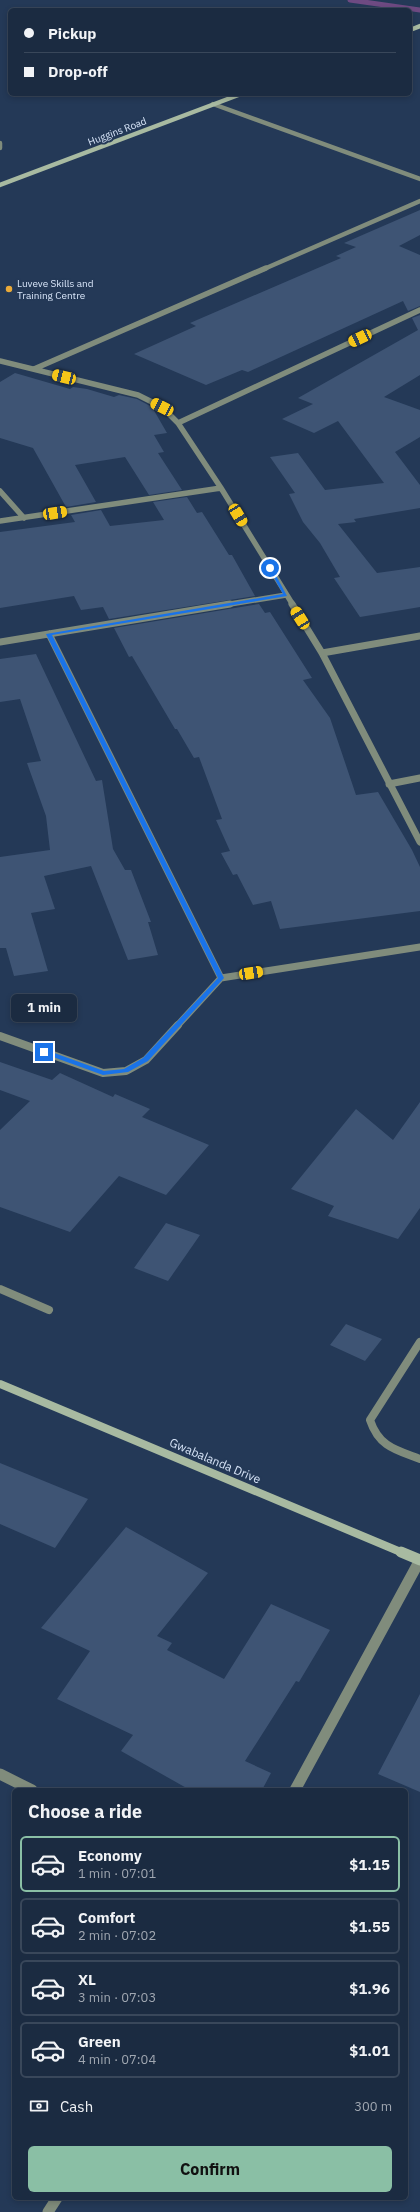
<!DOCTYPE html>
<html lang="en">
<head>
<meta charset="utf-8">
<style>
	:root { --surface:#1b2b41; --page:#243348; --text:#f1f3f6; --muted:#a0a7b1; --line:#39475a; --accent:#8abfa5 }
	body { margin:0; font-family:"IBM Plex Sans",sans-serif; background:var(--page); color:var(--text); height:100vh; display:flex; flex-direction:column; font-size:15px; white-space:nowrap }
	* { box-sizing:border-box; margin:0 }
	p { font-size:13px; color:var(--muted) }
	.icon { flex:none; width:22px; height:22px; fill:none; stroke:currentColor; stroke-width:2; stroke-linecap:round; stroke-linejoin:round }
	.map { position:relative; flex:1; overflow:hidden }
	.details { position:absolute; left:12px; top:1788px; width:396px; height:412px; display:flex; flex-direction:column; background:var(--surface); border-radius:6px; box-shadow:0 2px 6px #0003,0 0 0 1px var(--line) }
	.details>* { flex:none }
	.banner { position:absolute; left:8px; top:8px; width:404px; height:88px; border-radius:6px; box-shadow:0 2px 6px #0003,0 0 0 1px var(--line); display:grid; align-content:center; height:88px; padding:0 16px; background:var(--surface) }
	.end { position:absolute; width:18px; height:18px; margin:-9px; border:5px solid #1a73e8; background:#fff; box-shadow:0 0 0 2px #fff }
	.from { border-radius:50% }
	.bubble { position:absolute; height:28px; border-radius:6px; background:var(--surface); box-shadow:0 2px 6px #0003,0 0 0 1px var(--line); font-size:13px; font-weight:800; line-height:28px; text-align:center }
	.car { position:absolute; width:12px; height:24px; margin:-12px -6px; border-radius:5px; box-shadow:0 0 3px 1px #0007; background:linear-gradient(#f5c518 24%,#345 0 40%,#f5c518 0 76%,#345 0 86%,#f5c518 0) }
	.banner b { display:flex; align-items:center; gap:14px; height:38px; font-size:15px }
	.banner b+b { border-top:1px solid var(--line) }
	.banner i { width:10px; height:10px; background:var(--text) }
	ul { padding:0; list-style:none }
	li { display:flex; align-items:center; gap:12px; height:56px; margin:0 8px 6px; padding:0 8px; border:2px solid var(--line); border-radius:6px }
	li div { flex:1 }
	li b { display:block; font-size:15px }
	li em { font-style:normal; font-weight:800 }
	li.current { border-color:var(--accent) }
	li>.icon { width:36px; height:36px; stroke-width:1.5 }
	h2 { padding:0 16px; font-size:18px; line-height:48px }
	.pay { display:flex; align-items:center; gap:10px; height:44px; padding:0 16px; font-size:15px }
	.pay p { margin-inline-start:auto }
	.cta { display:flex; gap:8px; margin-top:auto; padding:8px 16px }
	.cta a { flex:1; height:46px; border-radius:6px; background:var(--accent); color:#111; font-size:16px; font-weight:800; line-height:46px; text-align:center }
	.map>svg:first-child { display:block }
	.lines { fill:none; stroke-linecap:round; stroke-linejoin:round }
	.stream { stroke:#6e4a82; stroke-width:5 }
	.building { fill:#3e5474 }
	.street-far4 { stroke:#808c7c; stroke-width:4.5 }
	.street-far3 { stroke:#808c7c; stroke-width:5.5 }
	.street-far2 { stroke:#808c7c; stroke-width:7 }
	.street-far1 { stroke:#808c7c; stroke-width:8 }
	.street { stroke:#808c7c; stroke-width:11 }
	.secondary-far2 { stroke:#a8baa1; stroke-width:4.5 }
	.secondary-far1 { stroke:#a8baa1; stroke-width:8 }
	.secondary { stroke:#a8baa1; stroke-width:11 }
	.route { fill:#1a73e8 }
	.poi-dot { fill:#eaaa39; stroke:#243957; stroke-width:1.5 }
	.labels { text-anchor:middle; stroke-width:4; stroke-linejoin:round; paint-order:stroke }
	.far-street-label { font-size:10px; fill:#d8e5f8; stroke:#243957 }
	.far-poi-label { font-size:10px; fill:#d8e5f8; stroke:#243957; text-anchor:start }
	.street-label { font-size:12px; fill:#d8e5f8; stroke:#243957 }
</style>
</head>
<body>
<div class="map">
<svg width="420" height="2212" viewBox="0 0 420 2212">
	<rect width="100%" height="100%" fill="#243957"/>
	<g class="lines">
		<path class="stream" d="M 350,0 L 420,10"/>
	</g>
	<path class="building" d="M 420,210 L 420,235 L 399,246 L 420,255 L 420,306 L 408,311 L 403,301 L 248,372 L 242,370 L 206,385 L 134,354 L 196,326 L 190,323 L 341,258 L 336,256 L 356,247 L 344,243 Z
		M 420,315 L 420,375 L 384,397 L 420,410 L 420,437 L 395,452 L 420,485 L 420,508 L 354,519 L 356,522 L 338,524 L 377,573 L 420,567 L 420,607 L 360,617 L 334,578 L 340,577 L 320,543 L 303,522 L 289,494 L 295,493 L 270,457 L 298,453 L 325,490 L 384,483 L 338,421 L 314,433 L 282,419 L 313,404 L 298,398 L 418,330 L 412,318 Z
		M 15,373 L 70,389 L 73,387 L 87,389 L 114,397 L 119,395 L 137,399 L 152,407 L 167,433 L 154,435 L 164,452 L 158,453 L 182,490 L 149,495 L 125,457 L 75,465 L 96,502 L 66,507 L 33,448 L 0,438 L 0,382 Z
		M 187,497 L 197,513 L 202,512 L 229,555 L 232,555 L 255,596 L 109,619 L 103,607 L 81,610 L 74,596 L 0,608 L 0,532 L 75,522 L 71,515 L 101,510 L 110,526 L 164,520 L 153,502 Z
		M 259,604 L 265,613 L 270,612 L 312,678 L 303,680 L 330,718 L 356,795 L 378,792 L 412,850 L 420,867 L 420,911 L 280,929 L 271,901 L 253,905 L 237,874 L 233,875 L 221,853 L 230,851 L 216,820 L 222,819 L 199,757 L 194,758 L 177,729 L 175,729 L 132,656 L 129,657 L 114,628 Z
		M 36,654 L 96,781 L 102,780 L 113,849 L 125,870 L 131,870 L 151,922 L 148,922 L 158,955 L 128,960 L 91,866 L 44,876 L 55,909 L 31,913 L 48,971 L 14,976 L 6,948 L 0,948 L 0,857 L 50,850 L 46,816 L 27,763 L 41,761 L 20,699 L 0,702 L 0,659 Z
		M 0,1062 L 52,1080 L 60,1073 L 113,1097 L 115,1094 L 150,1109 L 142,1117 L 209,1145 L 166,1195 L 119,1176 L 70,1232 L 0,1207 L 0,1130 L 30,1101 L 0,1090 Z
		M 420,1102 L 420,1208 L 398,1239 L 328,1216 L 334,1206 L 291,1189 L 356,1109 L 393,1140 Z
		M 166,1223 L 200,1235 L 168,1281 L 134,1268 Z
		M 346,1324 L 382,1339 L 365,1361 L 330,1345 Z
		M 0,1463 L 88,1499 L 55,1548 L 0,1524 Z
		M 126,1527 L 208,1573 L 157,1636 L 172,1643 L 167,1650 L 224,1679 L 271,1604 L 330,1630 L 299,1682 L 296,1681 L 245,1761 L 271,1773 L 262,1790 L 190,1790 L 121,1751 L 133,1735 L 57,1699 L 90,1651 L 41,1628 Z
		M 420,1694 L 420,1792 L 378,1774 Z"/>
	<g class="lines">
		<path class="street-far4" d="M 213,104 L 420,179
			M 0,143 L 0,148
			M 264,269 L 420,201"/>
		<path class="street-far3" d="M 0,361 L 138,395 L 162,407 L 178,423 L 221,488 L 293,605
			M 34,369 L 266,268
			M 178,423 L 420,310
			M 0,491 L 24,518
			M 0,521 L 221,488
			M 224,605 L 286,595"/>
		<path class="street-far2" d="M 292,604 L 322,653 L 420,842
			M 49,634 L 221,978
			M 0,642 L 230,604
			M 322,653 L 420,636
			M 389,784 L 420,778
			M 177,1026 L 221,978 L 420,947"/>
		<path class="street-far1" d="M 0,1036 L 103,1073 L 126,1071 L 146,1060 L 178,1025
			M 0,1289 L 49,1310
			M 420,1342 L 370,1420 C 379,1447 396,1450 420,1459"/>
		<path class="street" d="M 0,1774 L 32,1790
			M 295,1790 L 420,1560
			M 48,2212 L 57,2198"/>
		<path class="secondary-far2" d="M 410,30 L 420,26
			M 0,185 L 241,94"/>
		<path class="secondary-far1" d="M 0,1384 L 403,1553"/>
		<path class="secondary" d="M 401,1552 L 420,1560"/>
	</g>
	<path class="route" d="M 268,567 L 272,568 L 287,596 L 52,635 L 224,978 L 148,1061 L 128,1072 L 103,1075 L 42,1053 L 42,1050 L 46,1050 L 104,1071 L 124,1069 L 143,1058 L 218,978 L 46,634 L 283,594 Z"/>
	<circle class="poi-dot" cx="9" cy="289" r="4"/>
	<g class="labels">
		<g class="far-street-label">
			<text transform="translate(117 131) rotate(-21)" y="4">Huggins Road</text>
		</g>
		<g class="far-poi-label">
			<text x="17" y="287">Luveve Skills and<tspan x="17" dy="12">Training Centre</tspan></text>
		</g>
		<g class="street-label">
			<text transform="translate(215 1461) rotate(23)" y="4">Gwabalanda Drive</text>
		</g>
	</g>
</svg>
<i class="end from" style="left:270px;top:568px"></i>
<i class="end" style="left:44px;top:1052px"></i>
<div class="bubble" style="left:11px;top:994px;width:66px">1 min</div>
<i class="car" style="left:360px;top:338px;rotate:245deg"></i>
<i class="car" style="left:64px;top:377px;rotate:284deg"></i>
<i class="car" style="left:162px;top:407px;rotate:297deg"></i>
<i class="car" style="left:55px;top:513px;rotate:81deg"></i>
<i class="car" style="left:238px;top:515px;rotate:149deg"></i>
<i class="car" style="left:300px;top:618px;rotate:328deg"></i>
<i class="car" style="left:251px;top:973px;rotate:81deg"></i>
<div class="banner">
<b><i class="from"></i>Pickup</b>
<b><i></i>Drop-off</b>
</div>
<section class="details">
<h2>Choose a ride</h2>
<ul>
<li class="current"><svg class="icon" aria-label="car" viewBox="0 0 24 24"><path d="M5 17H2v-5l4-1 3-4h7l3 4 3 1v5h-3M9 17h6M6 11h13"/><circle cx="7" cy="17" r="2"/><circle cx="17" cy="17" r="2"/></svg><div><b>Economy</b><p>1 min · 07:01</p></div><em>$1.15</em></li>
<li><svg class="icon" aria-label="car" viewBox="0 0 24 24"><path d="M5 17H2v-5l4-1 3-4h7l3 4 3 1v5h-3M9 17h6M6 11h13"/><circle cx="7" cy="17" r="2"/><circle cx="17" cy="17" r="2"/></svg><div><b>Comfort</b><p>2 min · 07:02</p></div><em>$1.55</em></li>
<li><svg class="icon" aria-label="car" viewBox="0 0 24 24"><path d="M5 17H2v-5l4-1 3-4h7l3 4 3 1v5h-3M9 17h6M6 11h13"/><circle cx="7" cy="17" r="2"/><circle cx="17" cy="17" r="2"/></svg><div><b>XL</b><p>3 min · 07:03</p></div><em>$1.96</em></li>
<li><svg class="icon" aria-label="car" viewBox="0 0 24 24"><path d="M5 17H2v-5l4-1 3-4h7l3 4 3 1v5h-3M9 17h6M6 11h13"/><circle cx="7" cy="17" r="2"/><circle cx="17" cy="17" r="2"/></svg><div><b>Green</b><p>4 min · 07:04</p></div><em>$1.01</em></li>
</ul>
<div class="pay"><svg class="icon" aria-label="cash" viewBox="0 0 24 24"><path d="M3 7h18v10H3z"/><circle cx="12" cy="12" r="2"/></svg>Cash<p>300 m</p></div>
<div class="cta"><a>Confirm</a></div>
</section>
</div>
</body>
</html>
